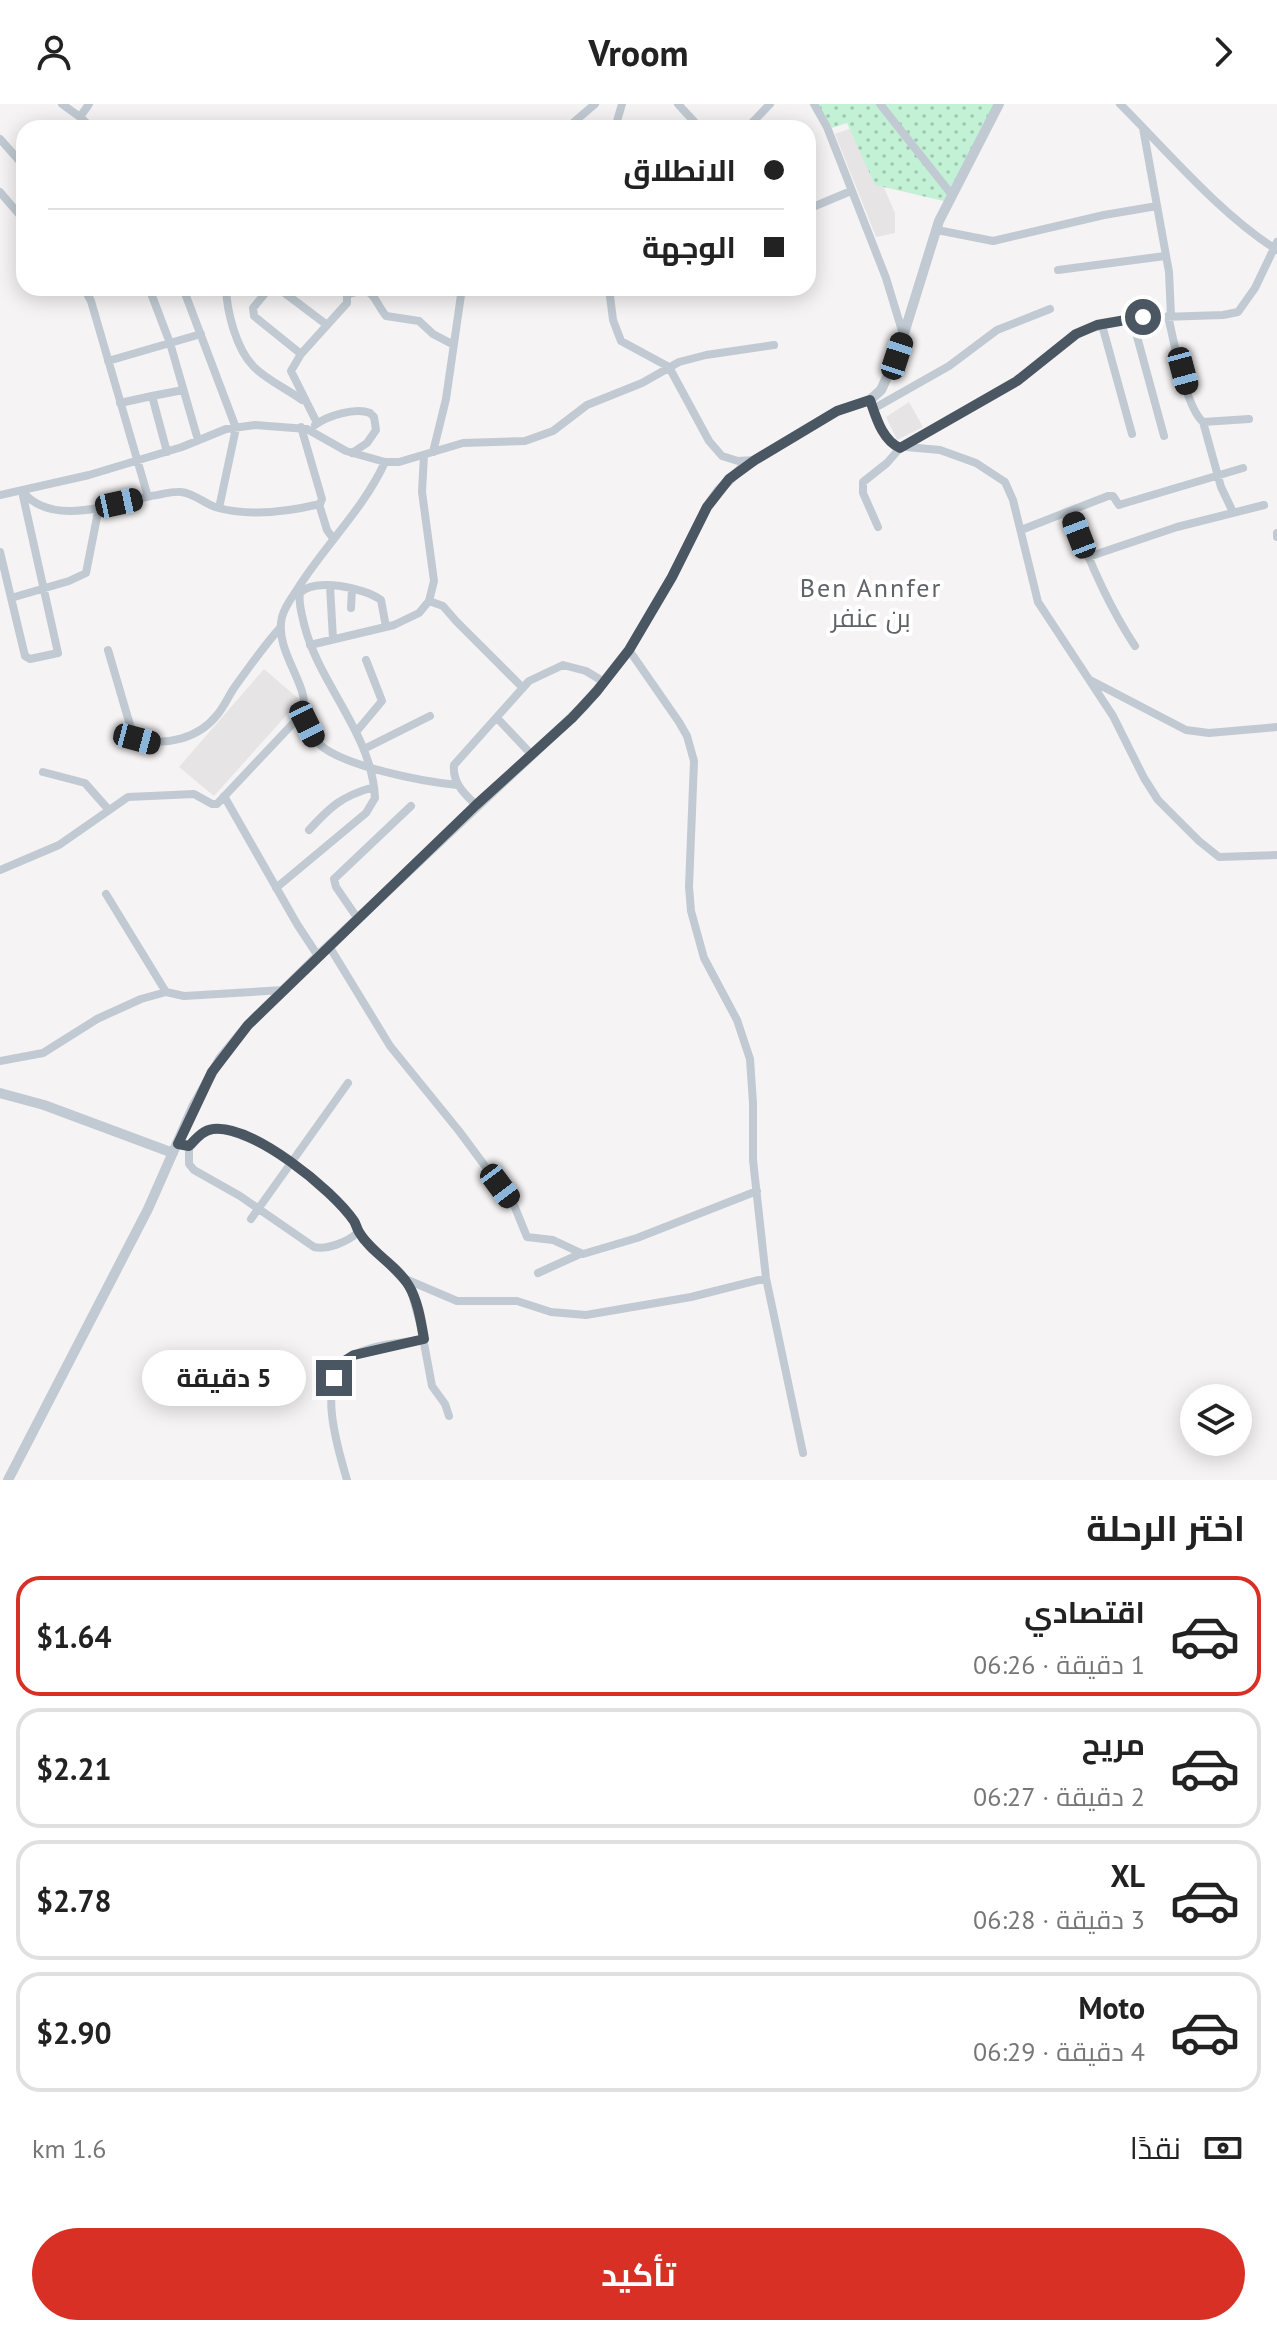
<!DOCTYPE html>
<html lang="ar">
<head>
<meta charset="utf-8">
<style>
	:root { --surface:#fff; --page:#f6f6f6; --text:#222; --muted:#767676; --line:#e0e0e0; --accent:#d93025 }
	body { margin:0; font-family:"PT Sans",Cairo,sans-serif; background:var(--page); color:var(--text); direction:rtl; height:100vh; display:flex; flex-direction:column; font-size:30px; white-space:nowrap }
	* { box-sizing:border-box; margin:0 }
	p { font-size:26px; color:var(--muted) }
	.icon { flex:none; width:44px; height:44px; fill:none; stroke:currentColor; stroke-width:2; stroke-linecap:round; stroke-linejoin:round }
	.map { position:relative; height:1376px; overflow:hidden; direction:ltr }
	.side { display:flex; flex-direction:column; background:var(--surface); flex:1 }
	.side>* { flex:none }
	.hud { position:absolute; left:16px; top:16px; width:800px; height:176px; border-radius:24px; box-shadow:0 4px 20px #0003; direction:rtl; display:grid; align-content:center; height:176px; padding:0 32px; background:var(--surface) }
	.buttons { position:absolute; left:1180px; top:1280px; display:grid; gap:16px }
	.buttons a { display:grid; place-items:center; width:72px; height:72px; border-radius:50%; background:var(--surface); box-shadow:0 4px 20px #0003; font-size:40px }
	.end { position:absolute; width:36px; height:36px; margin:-18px; border:10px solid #4a5661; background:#fff; box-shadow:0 0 0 4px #fff }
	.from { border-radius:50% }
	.bubble { position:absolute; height:56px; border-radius:28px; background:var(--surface); box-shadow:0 4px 20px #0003; font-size:26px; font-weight:700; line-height:56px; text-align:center; direction:rtl }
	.car { position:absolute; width:24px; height:48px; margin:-24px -12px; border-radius:10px; box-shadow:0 0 6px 2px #0007; background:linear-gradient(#222 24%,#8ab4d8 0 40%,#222 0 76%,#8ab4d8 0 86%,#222 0) }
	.hud b { display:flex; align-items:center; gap:28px; height:76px; font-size:30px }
	.hud b+b { border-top:2px solid var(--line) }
	.hud i { width:20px; height:20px; background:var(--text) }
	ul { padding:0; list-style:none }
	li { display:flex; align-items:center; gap:24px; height:120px; margin:0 16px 12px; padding:0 16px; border:4px solid var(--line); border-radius:24px }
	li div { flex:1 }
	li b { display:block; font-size:30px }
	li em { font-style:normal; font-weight:700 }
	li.active { border-color:var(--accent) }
	li>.icon { width:72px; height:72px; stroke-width:1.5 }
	h2 { padding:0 32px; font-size:36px; line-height:96px }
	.pay { display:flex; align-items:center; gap:20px; height:88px; padding:0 32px; font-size:30px }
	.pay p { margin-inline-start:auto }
	.button { display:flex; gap:16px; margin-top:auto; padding:16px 32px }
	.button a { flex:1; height:92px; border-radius:48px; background:var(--accent); color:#fff; font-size:32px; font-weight:700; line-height:92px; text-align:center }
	header { display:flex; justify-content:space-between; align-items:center; height:104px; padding:0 32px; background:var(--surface); font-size:36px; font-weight:700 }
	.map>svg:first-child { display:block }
	.education { fill:#e6e4e5 }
	.grass { fill:url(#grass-dots) }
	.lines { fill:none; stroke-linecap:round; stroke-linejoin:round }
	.minor { stroke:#c1cad2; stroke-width:8 }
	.tertiary { stroke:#c1cad2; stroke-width:10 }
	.route { stroke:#4a5661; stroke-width:10 }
	.labels { text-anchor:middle; stroke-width:8; stroke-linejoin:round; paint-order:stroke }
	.quarter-label { font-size:26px; letter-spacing:2px; fill:#5f6368; stroke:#fff }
</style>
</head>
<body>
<header><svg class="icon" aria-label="forward" viewBox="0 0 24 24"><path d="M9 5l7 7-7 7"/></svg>Vroom<svg class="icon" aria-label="person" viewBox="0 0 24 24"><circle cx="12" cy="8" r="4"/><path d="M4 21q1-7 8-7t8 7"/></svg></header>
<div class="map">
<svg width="1277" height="1376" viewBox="0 0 1277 1376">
	<defs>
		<pattern id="grass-dots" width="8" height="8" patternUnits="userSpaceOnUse" patternTransform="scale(2)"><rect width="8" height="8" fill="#c3f1d5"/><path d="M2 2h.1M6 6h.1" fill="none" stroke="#a0c6b0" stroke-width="1.8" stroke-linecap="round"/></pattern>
	</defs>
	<rect width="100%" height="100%" fill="#f5f3f3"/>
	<path class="education" d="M 857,22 L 895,109 L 895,129 L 876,133 L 835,30 Z
		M 909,298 L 923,323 L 897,336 L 886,313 Z
		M 264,565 L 300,596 L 214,692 L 179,663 Z"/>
	<path class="grass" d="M 814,0 L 997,0 L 948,98 L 875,81 L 847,19 L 832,24 Z"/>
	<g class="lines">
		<path class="minor" d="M 62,0 L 80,13
			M 89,0 L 80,13 L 92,24
			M 678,0 L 700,24
			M 814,0 L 827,23 L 886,174 L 903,230
			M 880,0 L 952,91
			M 1120,0 C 1168,48 1220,110 1277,146
			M 567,24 L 595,0
			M 615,24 L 622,0
			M 747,24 L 770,0
			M 1143,24 L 1169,168 L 1171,212
			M 0,35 L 24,62
			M 0,88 L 24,116
			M 808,105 L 851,87
			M 937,126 L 993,137 L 1104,111 L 1157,102
			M 1058,166 L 1165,152
			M 84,184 L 91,197 L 148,393
			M 149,184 L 170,239 L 198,336
			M 183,184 L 236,324 L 219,404
			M 226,184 C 227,208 236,245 254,263 C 267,276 287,285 302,296
			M 274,184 L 267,187 L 253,204 L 254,212 L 301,250
			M 278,184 L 327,221
			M 609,184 L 613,216 L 621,237 L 669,263 L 709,337 L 722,352 L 738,357 L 755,356
			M 347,191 C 375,180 371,193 386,212 L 419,217 L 433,230 L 452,240
			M 1168,212 C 1174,237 1185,302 1203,318 L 1249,315
			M 1132,214 L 1164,332
			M 1102,221 L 1132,330
			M 108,257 L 201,230
			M 152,292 L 183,286
			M 870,296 L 882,326 L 895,342 L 940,346 L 976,359 L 1005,378 L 1013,396 L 1038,498 L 1113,612 L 1144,674 L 1158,696 L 1199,737 L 1219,753 L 1277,751
			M 120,299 L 152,292 L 167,348
			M 873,305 L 949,262 L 997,226 L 1050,205
			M 1203,318 L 1221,383 L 1233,408
			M 317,319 L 291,267 L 301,250 L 347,199 L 347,191 L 342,184
			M 315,321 C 327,312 355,303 370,309 L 374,313 L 376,326 L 367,339 L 352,349
			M 433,348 L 446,295 L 462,184
			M 22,387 C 52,424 111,400 151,392 C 160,391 172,387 181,388 C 193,389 204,399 215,403 C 248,413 287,408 320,400 L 322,395 L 301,323
			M 0,391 L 89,371 L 182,343 L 226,325 L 255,321 L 307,325 L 346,347 L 385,358 L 399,358 L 463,339 L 525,337 L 553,327 L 587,301 L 642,279 L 679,258 L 706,251 L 774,241
			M 319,400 L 327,426 L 332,433
			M 1071,408 C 1088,455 1107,500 1135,542
			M 878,423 L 863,389 L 863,378 L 887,359 L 900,344 L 1017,277 L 1062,240 L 1084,226 L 1132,214 L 1223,211 L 1238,208 L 1255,184 L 1277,138
			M 1021,426 L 1108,392 L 1113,392 L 1119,401 L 1122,400 L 1243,364
			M 1277,429 L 1277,433
			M 0,448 L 25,552 L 30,555 L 58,549 L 23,392
			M 1088,453 L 1177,423 L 1264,401
			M 330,482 L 333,535
			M 11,494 L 69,477 L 86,469 L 99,403
			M 429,497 L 443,502 L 456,517 L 523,584
			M 351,504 L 352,485
			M 310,541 L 394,521 L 419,509 L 429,497 L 434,477 L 422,388 L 424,351
			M 108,546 L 130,621 L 137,635 C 166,642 198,635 217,611 C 224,603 228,593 234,584 C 249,563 263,543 280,524
			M 629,546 L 679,618 L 687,632 L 694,657 L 689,783 L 691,807 L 704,854 L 737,916 L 750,955 L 753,999 L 753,1056 L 766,1174 L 803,1349
			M 1090,576 L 1186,626 L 1209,629 L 1277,623
			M 300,612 C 307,620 310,631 317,638 C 339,662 425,678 458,681
			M 497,614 L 531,650
			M 356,628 L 382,597 L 366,556
			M 364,645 L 430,612
			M 43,668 L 85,679 L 108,705
			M 224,692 L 297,820 L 318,852
			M 476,701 C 465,690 452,679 454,661 L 529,577 L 563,561 L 586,567 L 604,578
			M 309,726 C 331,702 342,692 374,683
			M 0,766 L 59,741 L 128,693 L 194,690 L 212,700 L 217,700 L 300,612 C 317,588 273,550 282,513 C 285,501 294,491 300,481 C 327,439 364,404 385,358
			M 276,784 L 366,709 L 375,694 C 372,629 319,581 304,520 C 302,510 298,499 300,489 C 315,473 365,484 381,496 L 386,523
			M 106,790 L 166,888
			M 358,815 L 336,783 L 334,775 L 411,702
			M 329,842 L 390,942 L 459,1027 L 514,1101 L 527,1133 L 553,1136 L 583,1150 L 637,1134 L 757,1087
			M 0,957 L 43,949 L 97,915 L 141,895 L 166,888 L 184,892 L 284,886
			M 178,1040 L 189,1042 L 200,1031 L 211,1025 C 252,1023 347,1089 358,1128 C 348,1138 327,1146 314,1143 L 240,1092 L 194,1066 L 189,1060 L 189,1042
			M 251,1115 L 348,979
			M 358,1128 L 410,1183 L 421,1223 L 432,1282 L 445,1300 L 449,1312
			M 538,1169 L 580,1150
			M 403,1174 L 457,1197 L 517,1197 L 551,1208 L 586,1211 L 691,1193 L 766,1174
			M 347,1376 C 337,1341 313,1270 356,1250 C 376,1240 402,1239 424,1235"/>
		<path class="tertiary" d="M 0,989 L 44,1001 L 173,1049
			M 8,1376 L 148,1105 L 193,1003 L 220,955 L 248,921 L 318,852 L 585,601 L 629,546 L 672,473 L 707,403 L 719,386 L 742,364 L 837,307 L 870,296 L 881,286 L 897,252 L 939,117 L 999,0"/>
	</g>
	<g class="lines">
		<path class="route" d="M 334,1274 L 346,1256 L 354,1251 L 424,1235 C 421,1218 418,1197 409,1182 C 397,1161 371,1149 359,1128 C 357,1125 356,1120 354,1117 C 333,1086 252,1020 213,1025 C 203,1026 196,1035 189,1042 L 178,1040 L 212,968 L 248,921 L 476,701 L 572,614 L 597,587 L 629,546 L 672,473 L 707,403 L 729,375 L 755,356 L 837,307 L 870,296 C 876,313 882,336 900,344 L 1017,277 L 1076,230 L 1097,221 L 1143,213"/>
	</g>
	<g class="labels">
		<g class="quarter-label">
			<text x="871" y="493">Ben Annfer<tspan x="871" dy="30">بن عنفر</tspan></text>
		</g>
	</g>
</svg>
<div class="buttons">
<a><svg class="icon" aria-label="layers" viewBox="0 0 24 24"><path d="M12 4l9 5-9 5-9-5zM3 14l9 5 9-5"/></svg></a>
</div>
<i class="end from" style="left:1143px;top:213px"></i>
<i class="end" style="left:334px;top:1274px"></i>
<div class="bubble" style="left:142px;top:1246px;width:164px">5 دقيقة</div>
<i class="car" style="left:897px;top:252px;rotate:18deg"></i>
<i class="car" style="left:1183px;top:267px;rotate:165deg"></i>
<i class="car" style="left:119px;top:399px;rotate:78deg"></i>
<i class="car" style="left:1079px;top:431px;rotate:339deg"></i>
<i class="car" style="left:307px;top:620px;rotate:154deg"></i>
<i class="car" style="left:137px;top:635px;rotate:105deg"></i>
<i class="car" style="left:500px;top:1082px;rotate:143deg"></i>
<div class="hud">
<b><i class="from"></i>الانطلاق</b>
<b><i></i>الوجهة</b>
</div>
</div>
<section class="side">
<h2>اختر الرحلة</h2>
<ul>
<li class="active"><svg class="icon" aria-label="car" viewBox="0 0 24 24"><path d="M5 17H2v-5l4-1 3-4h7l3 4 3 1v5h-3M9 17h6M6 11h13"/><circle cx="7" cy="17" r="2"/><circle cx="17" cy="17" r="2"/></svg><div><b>اقتصادي</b><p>1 دقيقة · 06:26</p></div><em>$1.64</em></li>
<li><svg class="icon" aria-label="car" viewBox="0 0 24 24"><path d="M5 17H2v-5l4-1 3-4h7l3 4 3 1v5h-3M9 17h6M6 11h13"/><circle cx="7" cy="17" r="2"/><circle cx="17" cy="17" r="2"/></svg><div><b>مريح</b><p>2 دقيقة · 06:27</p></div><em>$2.21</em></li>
<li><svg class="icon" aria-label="car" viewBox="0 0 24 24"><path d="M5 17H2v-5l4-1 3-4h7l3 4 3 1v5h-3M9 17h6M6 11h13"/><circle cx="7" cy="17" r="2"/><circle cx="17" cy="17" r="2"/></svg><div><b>XL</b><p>3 دقيقة · 06:28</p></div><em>$2.78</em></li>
<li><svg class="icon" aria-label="car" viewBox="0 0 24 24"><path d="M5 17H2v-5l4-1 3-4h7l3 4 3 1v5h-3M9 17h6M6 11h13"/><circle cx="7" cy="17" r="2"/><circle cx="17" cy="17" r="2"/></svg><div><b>Moto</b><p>4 دقيقة · 06:29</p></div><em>$2.90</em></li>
</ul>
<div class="pay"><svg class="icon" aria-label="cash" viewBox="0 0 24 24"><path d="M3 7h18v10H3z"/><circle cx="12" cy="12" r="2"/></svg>نقدًا<p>1.6 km</p></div>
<div class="button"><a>تأكيد</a></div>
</section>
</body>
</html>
